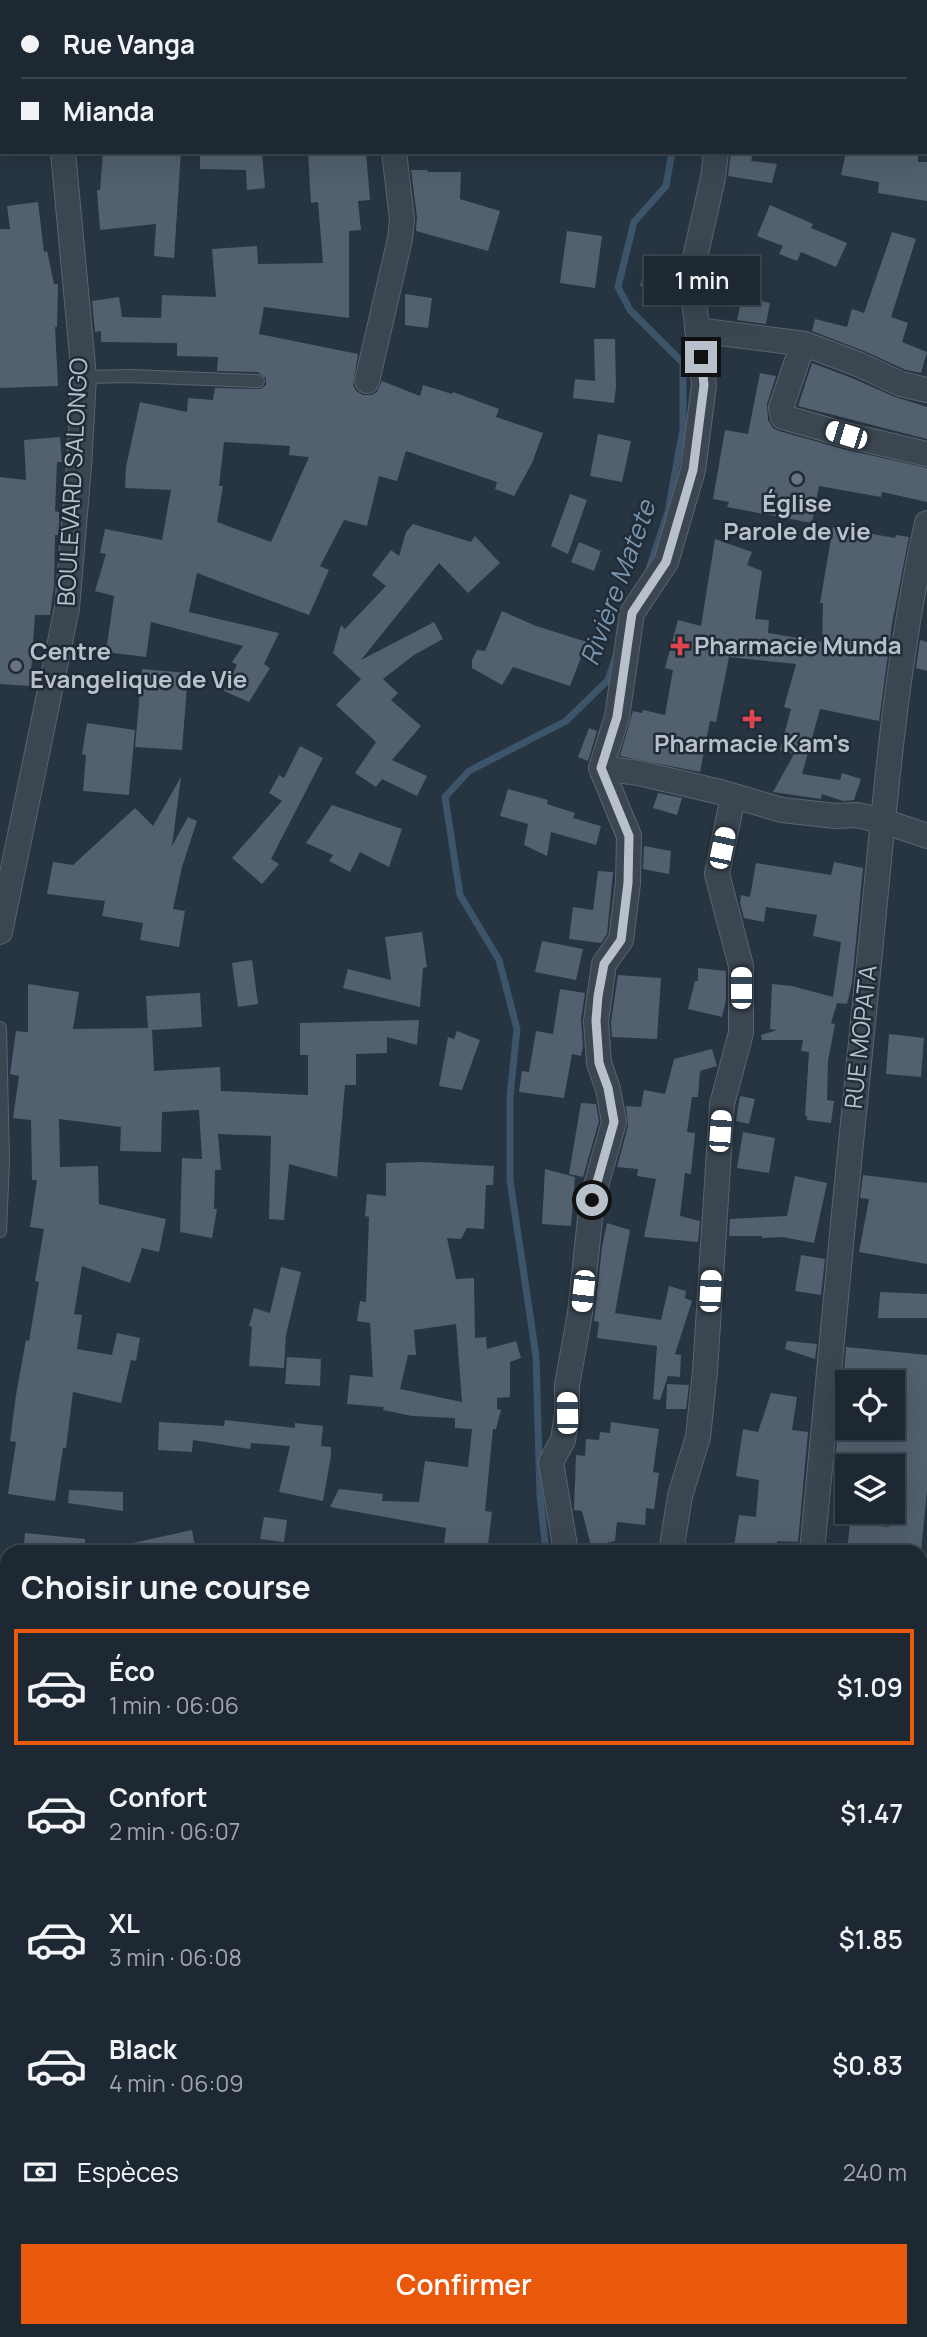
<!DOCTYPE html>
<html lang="fr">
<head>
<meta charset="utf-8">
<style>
	:root { --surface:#1d2832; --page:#2a343e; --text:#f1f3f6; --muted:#a0a6ac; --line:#3b444d; --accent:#ea580c }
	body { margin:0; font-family:Manrope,sans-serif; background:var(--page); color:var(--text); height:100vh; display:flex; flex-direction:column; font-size:26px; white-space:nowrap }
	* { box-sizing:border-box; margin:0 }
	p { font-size:23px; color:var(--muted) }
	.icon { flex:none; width:38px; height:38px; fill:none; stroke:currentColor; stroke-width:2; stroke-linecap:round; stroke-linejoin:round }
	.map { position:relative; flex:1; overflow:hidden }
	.sheet { position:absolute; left:0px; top:1545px; width:928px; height:793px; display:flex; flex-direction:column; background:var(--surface); border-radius:21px 21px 0 0; box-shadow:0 7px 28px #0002,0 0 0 2px var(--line) }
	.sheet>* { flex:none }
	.guide { position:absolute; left:0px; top:0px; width:928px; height:154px; box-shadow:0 7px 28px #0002,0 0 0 2px var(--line); display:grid; align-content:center; height:154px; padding:0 21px; background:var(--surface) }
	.fabs { position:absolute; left:835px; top:1370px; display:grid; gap:14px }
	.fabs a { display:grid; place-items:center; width:70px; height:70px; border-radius:0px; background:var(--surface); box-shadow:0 7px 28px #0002,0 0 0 2px var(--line); font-size:35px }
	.end { position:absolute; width:32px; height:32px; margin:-16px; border:9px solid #b8c1cb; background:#111; box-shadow:0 0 0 4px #111 }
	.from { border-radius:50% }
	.bubble { position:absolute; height:49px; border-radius:0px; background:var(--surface); box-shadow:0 7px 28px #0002,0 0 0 2px var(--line); font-size:23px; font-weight:600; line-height:49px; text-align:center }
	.car { position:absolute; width:21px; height:42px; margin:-21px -10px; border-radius:9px; box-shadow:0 0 5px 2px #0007; background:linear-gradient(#fff 24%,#345 0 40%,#fff 0 76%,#345 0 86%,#fff 0) }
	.guide b { display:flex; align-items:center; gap:24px; height:66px; font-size:26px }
	.guide b+b { border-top:2px solid var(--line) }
	.guide i { width:18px; height:18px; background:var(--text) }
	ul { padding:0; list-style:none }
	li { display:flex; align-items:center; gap:21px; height:116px; margin:0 14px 10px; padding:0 7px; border:4px solid transparent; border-radius:0px }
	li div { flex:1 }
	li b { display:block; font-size:26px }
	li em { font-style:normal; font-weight:600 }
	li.on { border-color:var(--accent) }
	li>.icon { width:63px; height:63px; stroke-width:1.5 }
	h2 { padding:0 21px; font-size:32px; line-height:84px }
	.pay { display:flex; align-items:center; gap:18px; height:77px; padding:0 21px; font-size:26px }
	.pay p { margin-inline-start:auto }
	.cta { display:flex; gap:14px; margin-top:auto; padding:14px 21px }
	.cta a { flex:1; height:80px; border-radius:0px; background:var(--accent); color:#fff; font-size:28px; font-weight:600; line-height:80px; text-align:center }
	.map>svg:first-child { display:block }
	.green { fill:#294243 }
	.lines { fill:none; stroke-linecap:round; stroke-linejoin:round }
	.stream { stroke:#3d546a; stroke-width:7 }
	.building { fill:#52606f; fill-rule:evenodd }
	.lane-casing { stroke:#59646f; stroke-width:14 }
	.street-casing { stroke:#59646f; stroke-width:26 }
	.lane { stroke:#3b4651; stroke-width:12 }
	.street { stroke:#3b4651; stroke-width:24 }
	.route { stroke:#b8c1cb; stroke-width:9 }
	.worship-dot { fill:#6b7280; stroke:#202b37; stroke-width:2.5 }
	.health-dot { fill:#e0444e; stroke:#202b37; stroke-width:2.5 }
	.labels { text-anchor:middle; stroke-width:5; stroke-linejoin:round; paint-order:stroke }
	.street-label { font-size:24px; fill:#b8c1cb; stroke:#202b37 }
	.poi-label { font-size:24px; font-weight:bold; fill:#b8c1cb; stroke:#202b37 }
	.water-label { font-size:26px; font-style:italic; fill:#7995ad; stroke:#202b37 }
</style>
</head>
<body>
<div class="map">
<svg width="927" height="2337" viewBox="0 0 927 2337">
	<rect width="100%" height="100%" fill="#273542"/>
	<path class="green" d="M 921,1811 L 927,1812 L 927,2124 L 920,2118 Z"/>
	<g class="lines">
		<path class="stream" d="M 712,2 L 712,0
			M 649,569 L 668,512 L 683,429 L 683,363 L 630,310 L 618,287 L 634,222 L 666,186 L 672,152
			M 546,1552 L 540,1495 L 536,1356 L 510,1180 L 510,1096 L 517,1029 L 499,960 L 460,895 L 445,797 L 469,771 L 566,721 L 608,680 L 615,659
			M 920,2060 L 927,2063"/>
	</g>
	<path class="building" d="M 103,152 L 181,152 L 174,258 L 154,256 L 156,224 L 100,230 L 97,190 L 100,190 Z
		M 200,152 L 262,152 L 265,188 L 247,190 L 246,170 L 200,169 Z
		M 308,152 L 366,152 L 370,200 L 358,201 L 361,230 L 349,231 L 349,318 L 264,307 L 259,334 L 358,354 L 353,385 L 356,391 L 363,395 L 371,395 L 377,392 L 382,381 L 420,396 L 423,385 L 452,394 L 453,392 L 499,409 L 496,417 L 543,433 L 532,463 L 514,496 L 495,489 L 497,482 L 406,451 L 397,481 L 379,476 L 367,526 L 344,520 L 320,566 L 329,570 L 309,615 L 197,573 L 189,612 L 279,633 L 264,664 L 270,668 L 249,702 L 224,691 L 237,665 L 232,662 L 243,646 L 151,622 L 146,657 L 106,652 L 114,596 L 95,591 L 106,554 L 100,553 L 105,529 L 162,540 L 171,490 L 125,488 L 126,467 L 140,402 L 187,412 L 188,398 L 213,400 L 215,388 L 261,389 L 266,385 L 266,378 L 258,372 L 217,371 L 218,357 L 177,356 L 177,343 L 101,342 L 101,331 L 95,332 L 92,301 L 119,297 L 122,317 L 161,318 L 162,295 L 216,297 L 212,249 L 257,246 L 258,264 L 323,263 L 318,202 L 311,203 ZM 224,442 L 290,446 L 289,455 L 309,457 L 271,542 L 217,522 L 223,486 L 219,486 Z
		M 731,152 L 753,152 L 751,161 L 777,164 L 772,183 L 728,176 Z
		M 846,152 L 918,153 L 918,162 L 927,162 L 927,201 L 878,193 L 879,182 L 841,175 Z
		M 411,170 L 428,170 L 427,172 L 461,172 L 460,199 L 500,211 L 488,251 L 416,231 L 417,217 Z
		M 38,202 L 44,252 L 47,251 L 54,284 L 58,284 L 57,327 L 55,327 L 58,386 L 0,388 L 0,229 L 10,229 L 7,206 Z
		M 770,205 L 813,224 L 811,228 L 847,243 L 836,267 L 801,252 L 797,261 L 779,254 L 783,246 L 757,236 Z
		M 567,231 L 602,236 L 595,288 L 560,283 Z
		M 892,232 L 916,239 L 891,317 L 908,323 L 902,342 L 927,352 L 921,373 L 906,370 L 864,351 L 812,331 L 815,319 L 847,327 L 852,309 L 864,313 Z
		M 648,261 L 677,270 L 668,296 L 640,286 Z
		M 405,294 L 432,298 L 428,328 L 405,325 Z
		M 742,297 L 770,303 L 766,324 L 737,320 Z
		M 594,339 L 615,339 L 616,387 L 614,403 L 573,398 L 575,379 L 595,381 Z
		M 812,363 L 852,378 L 895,397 L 927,407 L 927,439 L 798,406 Z
		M 760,373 L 776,376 L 767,404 L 768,420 L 773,428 L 779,431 L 843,449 L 927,468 L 927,502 L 882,492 L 881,497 L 819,486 L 812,523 L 727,507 L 729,502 L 713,499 L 725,430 L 748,434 Z
		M 598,434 L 631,441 L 622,482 L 590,476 Z
		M 60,437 L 62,462 L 57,462 L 55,511 L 59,512 L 59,521 L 58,535 L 55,535 L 54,586 L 50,615 L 35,615 L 30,686 L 0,684 L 0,477 L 26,480 L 24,440 Z
		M 570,494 L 587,500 L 568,554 L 551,546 Z
		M 413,524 L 471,542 L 475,536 L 500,563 L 468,593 L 439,563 L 361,660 L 434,622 L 443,639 L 414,655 L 383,679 L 398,693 L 391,700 L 421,726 L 392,760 L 427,776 L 417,796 L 382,779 L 376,787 L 355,773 L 376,742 L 336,705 L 361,679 L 333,653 L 341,625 L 345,629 L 386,586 L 372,575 L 391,550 L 399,556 L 406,532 Z
		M 833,527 L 895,538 L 896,535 L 909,537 L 892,624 L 879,721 L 820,709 L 802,774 L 840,780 L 842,773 L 861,779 L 854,800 L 843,801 L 822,794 L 821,799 L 773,792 L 794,754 L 780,750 L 791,709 L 784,707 L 796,664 L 729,657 L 716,722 L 710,721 L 700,772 L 620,756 L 633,711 L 642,713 L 643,710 L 665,715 L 673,670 L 665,668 L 678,620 L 701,626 L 715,539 L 752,552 L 747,565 L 762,571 L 755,619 L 769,620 L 768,633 L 822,642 L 823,603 L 820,603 Z
		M 579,542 L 601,551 L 594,571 L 571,562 Z
		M 502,611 L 536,626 L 587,642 L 570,686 L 513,667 L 502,685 L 472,668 L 472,660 L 477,650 L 485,651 Z
		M 920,640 L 927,642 L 927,671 L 916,668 Z
		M 142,669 L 188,673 L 182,750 L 135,747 Z
		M 87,723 L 135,730 L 129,795 L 83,791 L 86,755 L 82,754 Z
		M 589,728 L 597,731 L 588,761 L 578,757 Z
		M 300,746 L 323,758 L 271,859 L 279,864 L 262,884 L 232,858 L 282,801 L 269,793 L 279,775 L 284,778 Z
		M 181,777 L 172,846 L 188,817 L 197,821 L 182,867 L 173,909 L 185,911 L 179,947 L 140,940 L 143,923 L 102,916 L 105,901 L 47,894 L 53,862 L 73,865 L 135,808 L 153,826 Z
		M 508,789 L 548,800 L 547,804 L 575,813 L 573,818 L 601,826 L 596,845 L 551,832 L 547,856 L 524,845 L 528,824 L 500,816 Z
		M 658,793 L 682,798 L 677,815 L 653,808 Z
		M 332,805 L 402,829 L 389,867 L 360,852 L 350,872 L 329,861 L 333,855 L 306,843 Z
		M 644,846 L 671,851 L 669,874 L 643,869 Z
		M 834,862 L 863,868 L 852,983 L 847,1004 L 837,1003 L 831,1023 L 835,1024 L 828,1061 L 827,1100 L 834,1101 L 831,1123 L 807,1120 L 807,1116 L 805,1116 L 809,1052 L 801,1051 L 803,1040 L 762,1040 L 761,1035 L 777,1030 L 770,1029 L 772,984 L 792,986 L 833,997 L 841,942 L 813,936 L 817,915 L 766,907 L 764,922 L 744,918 L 740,903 L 741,895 L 750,897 L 756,863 L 831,875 Z
		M 598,871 L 613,872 L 607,934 L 601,943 L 569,939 L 573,907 L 593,910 Z
		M 422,932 L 427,967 L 423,968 L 420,1007 L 343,988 L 348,969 L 391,980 L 385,937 Z
		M 542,941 L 583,949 L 576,980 L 535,972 Z
		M 252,960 L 258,1004 L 238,1007 L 232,963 Z
		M 698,968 L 726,971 L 726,1000 L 722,1017 L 688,1009 L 695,981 L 698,981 Z
		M 618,975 L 661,978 L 657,1039 L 612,1037 L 611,1022 Z
		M 28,984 L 79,992 L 73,1029 L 148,1028 L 146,996 L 200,993 L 202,1027 L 152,1030 L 154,1071 L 220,1067 L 221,1091 L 308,1095 L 308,1055 L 300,1055 L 300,1023 L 419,1020 L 417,1045 L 387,1037 L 387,1053 L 356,1054 L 356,1085 L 345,1085 L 337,1177 L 289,1164 L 284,1220 L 269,1219 L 271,1136 L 218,1134 L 221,1170 L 215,1170 L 214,1209 L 217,1209 L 212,1238 L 180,1232 L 182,1158 L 202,1159 L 199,1110 L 162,1112 L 161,1152 L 120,1151 L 121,1127 L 59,1119 L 60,1167 L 98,1166 L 99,1204 L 166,1219 L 159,1252 L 142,1248 L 130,1283 L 82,1266 L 74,1314 L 82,1315 L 77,1349 L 112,1355 L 117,1333 L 140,1338 L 136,1361 L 131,1360 L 121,1403 L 73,1392 L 66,1448 L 63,1448 L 55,1501 L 8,1494 L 16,1442 L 10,1441 L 16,1395 L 26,1340 L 29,1341 L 39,1282 L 35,1281 L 44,1229 L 30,1227 L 37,1180 L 32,1180 L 31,1120 L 13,1118 L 19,1076 L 10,1074 L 16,1031 L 28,1032 Z
		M 560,989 L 585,993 L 581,1019 L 583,1046 L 581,1056 L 572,1054 L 564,1098 L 519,1092 L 522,1071 L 529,1072 L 536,1031 L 553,1034 Z
		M 457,1031 L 480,1040 L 462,1090 L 439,1086 L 448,1037 L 454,1039 Z
		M 889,1034 L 924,1038 L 921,1077 L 886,1074 Z
		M 712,1049 L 717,1066 L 700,1071 L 698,1097 L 692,1097 L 687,1132 L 695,1133 L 691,1174 L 685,1173 L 680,1216 L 700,1221 L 698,1242 L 644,1237 L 656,1179 L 637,1176 L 638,1169 L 617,1167 L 628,1126 L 626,1106 L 641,1107 L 644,1090 L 665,1094 L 674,1059 Z
		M 740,1096 L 755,1099 L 749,1124 L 736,1121 Z
		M 581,1103 L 596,1104 L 599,1121 L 583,1177 L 569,1174 Z
		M 743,1132 L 775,1138 L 769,1173 L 737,1168 Z
		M 422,1162 L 494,1166 L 493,1185 L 486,1185 L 484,1229 L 467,1228 L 461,1239 L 447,1238 L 456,1279 L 474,1278 L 475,1338 L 486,1337 L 487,1349 L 516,1341 L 521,1358 L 510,1362 L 510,1397 L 497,1398 L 497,1409 L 501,1410 L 496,1429 L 493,1429 L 485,1511 L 492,1512 L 487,1552 L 443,1552 L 446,1528 L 330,1507 L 339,1489 L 383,1494 L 382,1501 L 419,1502 L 425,1461 L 468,1467 L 472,1429 L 455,1428 L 455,1418 L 412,1416 L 383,1410 L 384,1407 L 347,1404 L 350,1375 L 373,1377 L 370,1323 L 357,1321 L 360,1301 L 366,1302 L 369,1217 L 365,1216 L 367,1194 L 386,1196 L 386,1163 ZM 456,1324 L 462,1402 L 400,1389 L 408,1355 L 416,1355 L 414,1330 Z
		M 545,1169 L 575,1177 L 571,1226 L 542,1224 Z
		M 863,1175 L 927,1183 L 927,1264 L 859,1252 L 869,1199 L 860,1198 Z
		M 795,1176 L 827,1183 L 814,1243 L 782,1237 L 762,1238 L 762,1236 L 729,1236 L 730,1219 L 787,1216 Z
		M 607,1223 L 630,1230 L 615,1313 L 661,1320 L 669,1286 L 686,1291 L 685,1298 L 692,1301 L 675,1354 L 681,1355 L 680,1377 L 668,1376 L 660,1400 L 653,1399 L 657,1346 L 597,1338 L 599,1322 L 594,1321 L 602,1247 Z
		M 801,1255 L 825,1259 L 821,1295 L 795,1291 Z
		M 281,1267 L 301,1272 L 286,1335 L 284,1368 L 249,1366 L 252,1327 L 249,1326 L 254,1308 L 270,1313 Z
		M 880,1292 L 927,1294 L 927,1318 L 878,1318 Z
		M 787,1341 L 817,1344 L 815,1359 L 785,1349 Z
		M 846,1347 L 927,1355 L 927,1490 L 921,1552 L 847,1552 L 850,1523 L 889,1527 L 890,1513 L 896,1513 L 899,1466 L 847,1466 L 847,1486 L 833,1485 L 838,1429 L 854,1431 L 854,1428 L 892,1428 L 892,1382 L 864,1382 L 866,1374 L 844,1371 Z
		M 287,1357 L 321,1359 L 320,1386 L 285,1384 Z
		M 667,1384 L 689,1385 L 686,1409 L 666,1409 Z
		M 771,1393 L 797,1397 L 792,1430 L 808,1432 L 798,1542 L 777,1541 L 778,1552 L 733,1552 L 739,1515 L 756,1517 L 759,1480 L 736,1476 L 743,1429 L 758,1432 Z
		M 225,1420 L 295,1428 L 295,1423 L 323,1426 L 321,1446 L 331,1447 L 331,1456 L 323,1501 L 279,1492 L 290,1446 L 251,1443 L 250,1449 L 193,1440 L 192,1452 L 158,1450 L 159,1422 L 224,1426 Z
		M 611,1422 L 659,1429 L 653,1472 L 659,1473 L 654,1509 L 646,1508 L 645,1525 L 617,1522 L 615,1541 L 591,1546 L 582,1511 L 574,1510 L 574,1508 L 576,1455 L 585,1456 L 586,1439 L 599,1440 L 600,1432 L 610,1433 Z
		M 69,1490 L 123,1492 L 123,1511 L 68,1503 Z
		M 264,1517 L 287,1520 L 284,1542 L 260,1539 Z
		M 192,1530 L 196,1552 L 129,1552 L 128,1544 Z
		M 25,1533 L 85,1539 L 85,1552 L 23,1552 Z"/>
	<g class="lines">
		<defs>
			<path id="lane" d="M 84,377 L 131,376 L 258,381
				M 0,1028 L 3,1161 L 0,1231"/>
			<path id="street" d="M 49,0 L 49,2
				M 379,0 L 379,2
				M 752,2 L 753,0
				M 697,330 L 805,344 L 858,364 L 901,384 L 927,390
				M 805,344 L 798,358 L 781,408 L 783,417 L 846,435 L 927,454
				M 367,381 L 400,239 L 402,219 L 394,152
				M 601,768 L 617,717 L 632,613 L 666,562 L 693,470 L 704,385 L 691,275 L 713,178 L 716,152
				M 601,768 L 639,773 L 720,792 L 782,810 L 836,816 L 857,815 L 883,821 L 927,836
				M 0,932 L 67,608 L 79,466 L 84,377 L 63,152
				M 566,1552 L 551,1462 L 563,1440 L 567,1413 L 567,1385 L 580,1313 L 592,1200 L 614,1122 L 608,1089 L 599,1063 L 596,1021 L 604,964 L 621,940 L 628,883 L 629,836 L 601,768
				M 671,1552 L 680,1496 L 698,1437 L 705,1371 L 722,1104 L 741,1033 L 741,966 L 717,874 L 733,797
				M 812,1552 C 831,1349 850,1145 871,942 C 885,802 896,660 927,523
				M 920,2280 L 927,2285
				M 693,2331 L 698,2337
				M 337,2337 L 342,2331"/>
		</defs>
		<use href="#lane" class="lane-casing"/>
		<use href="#street" class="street-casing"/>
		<use href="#lane" class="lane"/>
		<use href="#street" class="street"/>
	</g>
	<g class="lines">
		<path class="route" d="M 592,1200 L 614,1122 L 608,1088 L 599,1063 L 596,1021 L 598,996 L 604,964 L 621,940 L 628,883 L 629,836 L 601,768 L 617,717 L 632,613 L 666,562 L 693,470 L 704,385 L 701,357"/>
	</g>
	<g class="worship-dot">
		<circle cx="797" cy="479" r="7"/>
		<circle cx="16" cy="666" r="7"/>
	</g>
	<g class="health-dot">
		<path d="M676.5 635.5h7v7h7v7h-7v7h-7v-7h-7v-7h7z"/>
		<path d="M748.5 708.5h7v7h7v7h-7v7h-7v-7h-7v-7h7z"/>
	</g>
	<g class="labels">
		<g class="street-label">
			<text transform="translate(73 482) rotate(-87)" y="8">BOULEVARD SALONGO</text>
			<text transform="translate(861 1037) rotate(-84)" y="8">RUE MOPATA</text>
		</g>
		<g class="poi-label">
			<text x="797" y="512">Église<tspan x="797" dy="28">Parole de vie</tspan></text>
			<text x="694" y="654" text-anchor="start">Pharmacie Munda</text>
			<text x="30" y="660" text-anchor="start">Centre<tspan x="30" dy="28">Evangelique de Vie</tspan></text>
			<text x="752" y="752">Pharmacie Kam's</text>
		</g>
		<g class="water-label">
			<text transform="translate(618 583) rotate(-70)" y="9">Rivière Matete</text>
		</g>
	</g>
</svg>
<div class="fabs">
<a><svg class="icon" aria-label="locate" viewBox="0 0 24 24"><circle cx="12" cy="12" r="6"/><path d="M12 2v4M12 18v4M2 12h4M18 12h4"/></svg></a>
<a><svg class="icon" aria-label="layers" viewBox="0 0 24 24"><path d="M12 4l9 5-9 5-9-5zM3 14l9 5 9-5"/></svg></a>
</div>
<i class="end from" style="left:592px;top:1200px"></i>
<i class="end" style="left:701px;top:357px"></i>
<div class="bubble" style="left:644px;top:256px;width:116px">1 min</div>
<i class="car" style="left:846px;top:435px;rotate:287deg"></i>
<i class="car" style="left:722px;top:848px;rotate:12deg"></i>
<i class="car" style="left:741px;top:988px;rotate:0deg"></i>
<i class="car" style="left:720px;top:1131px;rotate:4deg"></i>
<i class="car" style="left:583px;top:1291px;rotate:186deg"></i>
<i class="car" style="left:710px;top:1291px;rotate:3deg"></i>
<i class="car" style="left:567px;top:1413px;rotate:359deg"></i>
<div class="guide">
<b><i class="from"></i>Rue Vanga</b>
<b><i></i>Mianda</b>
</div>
<section class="sheet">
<h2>Choisir une course</h2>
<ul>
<li class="on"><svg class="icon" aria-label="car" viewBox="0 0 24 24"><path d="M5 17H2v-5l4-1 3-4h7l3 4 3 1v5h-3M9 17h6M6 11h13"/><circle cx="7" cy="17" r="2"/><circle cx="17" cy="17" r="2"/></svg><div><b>Éco</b><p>1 min · 06:06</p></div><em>$1.09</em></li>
<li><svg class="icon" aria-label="car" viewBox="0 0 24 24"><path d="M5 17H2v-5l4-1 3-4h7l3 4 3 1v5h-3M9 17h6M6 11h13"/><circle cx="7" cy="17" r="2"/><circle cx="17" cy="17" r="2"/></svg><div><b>Confort</b><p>2 min · 06:07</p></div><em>$1.47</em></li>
<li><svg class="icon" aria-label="car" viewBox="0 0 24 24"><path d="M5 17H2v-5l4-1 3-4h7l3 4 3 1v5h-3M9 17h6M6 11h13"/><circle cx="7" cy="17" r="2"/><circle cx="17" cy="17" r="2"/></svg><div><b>XL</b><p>3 min · 06:08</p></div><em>$1.85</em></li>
<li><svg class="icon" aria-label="car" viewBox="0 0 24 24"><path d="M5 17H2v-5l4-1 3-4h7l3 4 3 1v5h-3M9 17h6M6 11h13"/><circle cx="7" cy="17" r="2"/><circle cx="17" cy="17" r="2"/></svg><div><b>Black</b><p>4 min · 06:09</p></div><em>$0.83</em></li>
</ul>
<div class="pay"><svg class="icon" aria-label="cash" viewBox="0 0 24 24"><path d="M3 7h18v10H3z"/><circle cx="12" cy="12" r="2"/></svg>Espèces<p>240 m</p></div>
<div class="cta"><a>Confirmer</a></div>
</section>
</div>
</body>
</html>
